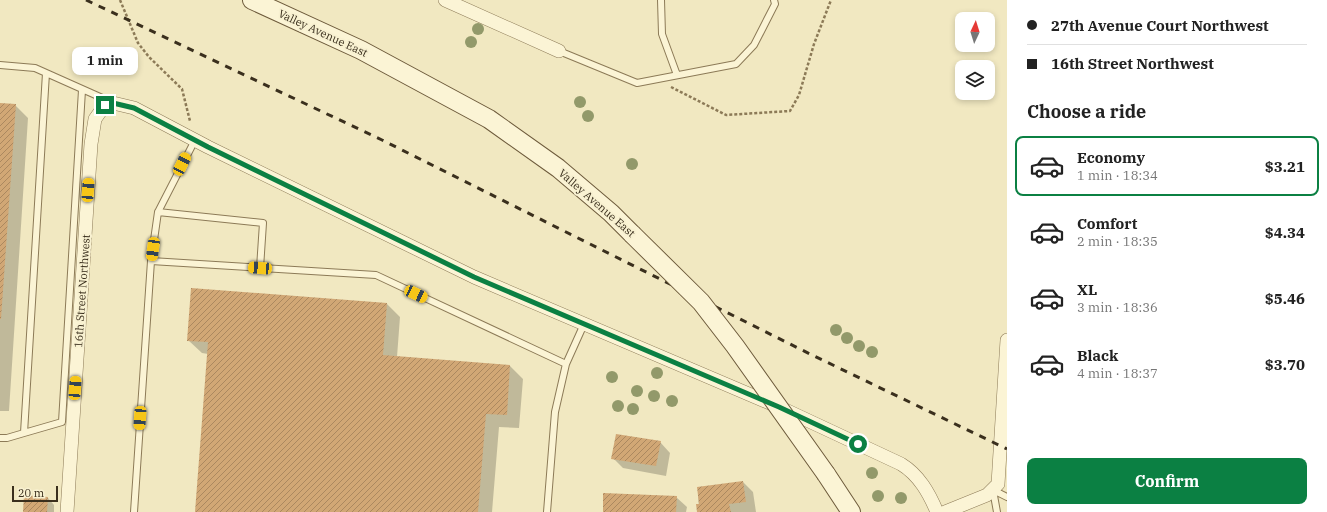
<!DOCTYPE html>
<html lang="en">
<head>
<meta charset="utf-8">
<style>
	:root { --surface:#fff; --page:#f2f2f2; --text:#222; --muted:#767676; --line:#e0e0e0; --accent:#0b8043 }
	body { margin:0; font-family:"IBM Plex Serif",serif; background:var(--page); color:var(--text); height:100vh; display:flex; flex-direction:column; font-size:15px; white-space:nowrap }
	* { box-sizing:border-box; margin:0 }
	p { font-size:13px; color:var(--muted) }
	.icon { flex:none; width:22px; height:22px; fill:none; stroke:currentColor; stroke-width:2; stroke-linecap:round; stroke-linejoin:round }
	.map { position:relative; flex:1; overflow:hidden }
	.panel { display:flex; flex-direction:column; background:var(--surface); width:320px }
	.panel>* { flex:none }
	.guide { display:grid; align-content:center; height:88px; padding:0 20px; background:var(--surface) }
	.needle { width:26px; rotate:4deg }
	.controls { position:absolute; left:955px; top:12px; display:grid; gap:8px }
	.controls a { display:grid; place-items:center; width:40px; height:40px; border-radius:8px; background:var(--surface); box-shadow:0 2px 6px #0003; font-size:20px }
	.scale { position:absolute; left:12px; bottom:10px; width:46px; box-sizing:border-box; padding-left:4px; border:2px solid #3a2f1d; border-top:0; font-size:11px; line-height:14px; white-space:nowrap; color:#3a2f1d; -webkit-text-stroke:3px #f8f1d1; paint-order:stroke }
	.end { position:absolute; width:18px; height:18px; margin:-9px; border:5px solid #0b8043; background:#fff; box-shadow:0 0 0 2px #fff }
	.from { border-radius:50% }
	.bubble { position:absolute; height:28px; border-radius:8px; background:var(--surface); box-shadow:0 2px 6px #0003; font-size:13px; font-weight:700; line-height:28px; text-align:center }
	.car { position:absolute; width:12px; height:24px; margin:-12px -6px; border-radius:5px; box-shadow:0 0 3px 1px #0007; background:linear-gradient(#f5c518 24%,#345 0 40%,#f5c518 0 76%,#345 0 86%,#f5c518 0) }
	.guide b { display:flex; align-items:center; gap:14px; height:38px; font-size:15px }
	.guide b+b { border-top:1px solid var(--line) }
	.guide i { width:10px; height:10px; background:var(--text) }
	ul { padding:0; list-style:none }
	li { display:flex; align-items:center; gap:12px; height:60px; margin:0 8px 6px; padding:0 12px; border:2px solid transparent; border-radius:8px }
	li div { flex:1 }
	li b { display:block; font-size:15px }
	li em { font-style:normal; font-weight:700 }
	li.active { border-color:var(--accent) }
	li>.icon { width:36px; height:36px; stroke-width:1.5 }
	h2 { padding:0 20px; font-size:18px; line-height:48px }
	.action { display:flex; gap:8px; margin-top:auto; padding:8px 20px }
	.action a { flex:1; height:46px; border-radius:8px; background:var(--accent); color:#fff; font-size:16px; font-weight:700; line-height:46px; text-align:center }
	main { display:flex; flex:1; min-height:0 }
	.map>svg:first-child { display:block }
	.shadow { fill:#0003 }
	.building { fill:url(#building-hatch) }
	.lines { fill:none; stroke-linecap:round; stroke-linejoin:round }
	.service-casing { stroke:#8c7a57; stroke-width:8 }
	.minor-casing { stroke:#8c7a57; stroke-width:14 }
	.secondary-casing { stroke:#6d5a3b; stroke-width:20 }
	.path { stroke:#8c7a57; stroke-width:2.5; stroke-dasharray:3 2; stroke-linecap:butt }
	.service { stroke:#fbf4d5; stroke-width:6 }
	.minor { stroke:#fbf4d5; stroke-width:13 }
	.secondary { stroke:#fbf4d5; stroke-width:18 }
	.rail { stroke:#3a2f1d; stroke-width:3; stroke-dasharray:7 7; stroke-linecap:butt }
	.secondary-bridge-casing { stroke:#6d5a3b; stroke-width:20; stroke-linecap:butt }
	.secondary-bridge { stroke:#fbf4d5; stroke-width:18 }
	.tree { fill:#92996a }
	.route { stroke:#0b8043; stroke-width:5 }
	.labels { text-anchor:middle; stroke-width:4; stroke-linejoin:round; paint-order:stroke }
	.street-label { font-size:11px; fill:#3a2f1d; stroke:#f8f1d1 }
</style>
</head>
<body>
<main>
<div class="map">
<svg width="1007" height="512" viewBox="0 0 1007 512">
	<defs>
		<pattern id="building-hatch" width="6" height="6" patternUnits="userSpaceOnUse"><rect width="6" height="6" fill="#d1a775"/><path d="M-1 1l2-2M0 6l6-6M5 7l2-2" fill="none" stroke="#ab885f"/></pattern>
	</defs>
	<rect width="100%" height="100%" fill="#f1e8c1"/>
	<path class="shadow" d="M 0,104 L 15,105 L 28,118 L 9,411 L 0,411 Z
		M 387,304 L 400,317 L 397,357 L 510,366 L 523,379 L 519,428 L 499,427 L 492,512 L 196,512 L 208,354 L 202,353 L 188,340 Z
		M 660,442 L 670,453 L 666,476 L 623,468 L 613,458 Z
		M 743,482 L 753,492 L 756,512 L 699,512 L 698,488 Z
		M 676,497 L 687,507 L 686,512 L 604,512 Z
		M 48,498 L 54,505 L 54,512 L 24,512 Z"/>
	<path class="building" d="M 0,103 L 16,104 L 1,319 L 0,319 Z
		M 191,288 L 387,303 L 383,355 L 510,365 L 507,415 L 486,414 L 478,512 L 195,512 L 208,342 L 187,341 Z
		M 616,434 L 661,441 L 656,466 L 611,459 Z
		M 743,481 L 746,502 L 729,504 L 731,512 L 697,512 L 696,504 L 699,504 L 697,487 Z
		M 603,493 L 677,496 L 676,512 L 603,512 Z
		M 24,495 L 48,497 L 47,512 L 23,512 Z"/>
	<g class="lines">
		<defs>
			<path id="service" d="M 661,0 L 662,34 L 677,75
				M 559,51 L 637,83 L 736,64 L 754,45 L 775,4 L 774,0
				M 0,65 L 35,68 L 109,101
				M 158,212 L 263,223 L 260,268
				M 151,261 L 376,275 L 566,364
				M 24,433 L 62,422 L 82,90
				M 0,438 L 7,438 L 24,433 L 46,73
				M 993,490 L 997,512
				M 993,490 L 1007,497
				M 134,512 L 151,261 L 158,212 L 195,140
				M 547,512 L 555,412 L 566,364 L 584,324"/>
			<path id="minor" d="M 445,0 L 559,51
				M 67,512 L 91,144 L 95,119 L 105,105 L 113,103 L 134,108 L 208,147 L 474,277 L 779,407 L 901,464 C 919,475 929,493 937,512
				M 945,512 L 987,495 L 998,484 L 1007,340"/>
			<path id="secondary" d="M 252,0 L 361,50 L 489,119 L 558,168 L 611,213 L 632,234
				M 826,474 L 851,512"/>
		</defs>
		<use href="#service" class="service-casing"/>
		<use href="#minor" class="minor-casing"/>
		<use href="#secondary" class="secondary-casing"/>
		<path class="path" d="M 120,0 L 138,43 L 149,57 L 182,89 L 190,121
			M 671,87 L 726,115 L 790,111 L 799,95 L 814,44 L 831,0"/>
		<use href="#service" class="service"/>
		<use href="#minor" class="minor"/>
		<use href="#secondary" class="secondary"/>
		<path class="rail" d="M 86,0 L 382,140 L 810,354 L 1007,449"/>
		<defs>
			<path id="secondary-bridge" d="M 632,234 L 701,302 L 735,346 L 826,474"/>
		</defs>
		<use href="#secondary-bridge" class="secondary-bridge-casing"/>
		<use href="#secondary-bridge" class="secondary-bridge"/>
	</g>
	<g class="tree">
		<circle cx="478" cy="29" r="6"/>
		<circle cx="471" cy="42" r="6"/>
		<circle cx="580" cy="102" r="6"/>
		<circle cx="588" cy="116" r="6"/>
		<circle cx="632" cy="164" r="6"/>
		<circle cx="836" cy="330" r="6"/>
		<circle cx="847" cy="338" r="6"/>
		<circle cx="859" cy="346" r="6"/>
		<circle cx="872" cy="352" r="6"/>
		<circle cx="657" cy="373" r="6"/>
		<circle cx="612" cy="377" r="6"/>
		<circle cx="637" cy="391" r="6"/>
		<circle cx="654" cy="396" r="6"/>
		<circle cx="672" cy="401" r="6"/>
		<circle cx="618" cy="406" r="6"/>
		<circle cx="633" cy="409" r="6"/>
		<circle cx="872" cy="473" r="6"/>
		<circle cx="878" cy="496" r="6"/>
		<circle cx="901" cy="498" r="6"/>
	</g>
	<g class="lines">
		<path class="route" d="M 105,105 L 113,103 L 134,108 L 208,147 L 474,277 L 779,407 L 858,444"/>
	</g>
	<g class="labels">
		<g class="street-label">
			<text transform="translate(323 33) rotate(25)" y="4">Valley Avenue East</text>
			<text transform="translate(597 203) rotate(41)" y="4">Valley Avenue East</text>
			<text transform="translate(82 291) rotate(-86)" y="4">16th Street Northwest</text>
		</g>
	</g>
</svg>
<div class="controls">
<a><svg class="needle" viewBox="-14 -14 28 28"><path d="M0-13l5 13h-10z" fill="#e53935"/><path d="M0 13l5-13h-10z" fill="#767676"/></svg></a>
<a><svg class="icon" aria-label="layers" viewBox="0 0 24 24"><path d="M12 4l9 5-9 5-9-5zM3 14l9 5 9-5"/></svg></a>
</div>
<div class="scale">20 m</div>
<i class="end from" style="left:858px;top:444px"></i>
<i class="end" style="left:105px;top:105px"></i>
<div class="bubble" style="left:72px;top:47px;width:66px">1 min</div>
<i class="car" style="left:182px;top:164px;rotate:27deg"></i>
<i class="car" style="left:88px;top:190px;rotate:4deg"></i>
<i class="car" style="left:153px;top:249px;rotate:188deg"></i>
<i class="car" style="left:260px;top:268px;rotate:274deg"></i>
<i class="car" style="left:416px;top:294px;rotate:115deg"></i>
<i class="car" style="left:75px;top:388px;rotate:4deg"></i>
<i class="car" style="left:140px;top:418px;rotate:184deg"></i>
</div>
<section class="panel">
<div class="guide">
<b><i class="from"></i>27th Avenue Court Northwest</b>
<b><i></i>16th Street Northwest</b>
</div>
<h2>Choose a ride</h2>
<ul>
<li class="active"><svg class="icon" aria-label="car" viewBox="0 0 24 24"><path d="M5 17H2v-5l4-1 3-4h7l3 4 3 1v5h-3M9 17h6M6 11h13"/><circle cx="7" cy="17" r="2"/><circle cx="17" cy="17" r="2"/></svg><div><b>Economy</b><p>1 min · 18:34</p></div><em>$3.21</em></li>
<li><svg class="icon" aria-label="car" viewBox="0 0 24 24"><path d="M5 17H2v-5l4-1 3-4h7l3 4 3 1v5h-3M9 17h6M6 11h13"/><circle cx="7" cy="17" r="2"/><circle cx="17" cy="17" r="2"/></svg><div><b>Comfort</b><p>2 min · 18:35</p></div><em>$4.34</em></li>
<li><svg class="icon" aria-label="car" viewBox="0 0 24 24"><path d="M5 17H2v-5l4-1 3-4h7l3 4 3 1v5h-3M9 17h6M6 11h13"/><circle cx="7" cy="17" r="2"/><circle cx="17" cy="17" r="2"/></svg><div><b>XL</b><p>3 min · 18:36</p></div><em>$5.46</em></li>
<li><svg class="icon" aria-label="car" viewBox="0 0 24 24"><path d="M5 17H2v-5l4-1 3-4h7l3 4 3 1v5h-3M9 17h6M6 11h13"/><circle cx="7" cy="17" r="2"/><circle cx="17" cy="17" r="2"/></svg><div><b>Black</b><p>4 min · 18:37</p></div><em>$3.70</em></li>
</ul>
<div class="action"><a>Confirm</a></div>
</section>
</main>
</body>
</html>
